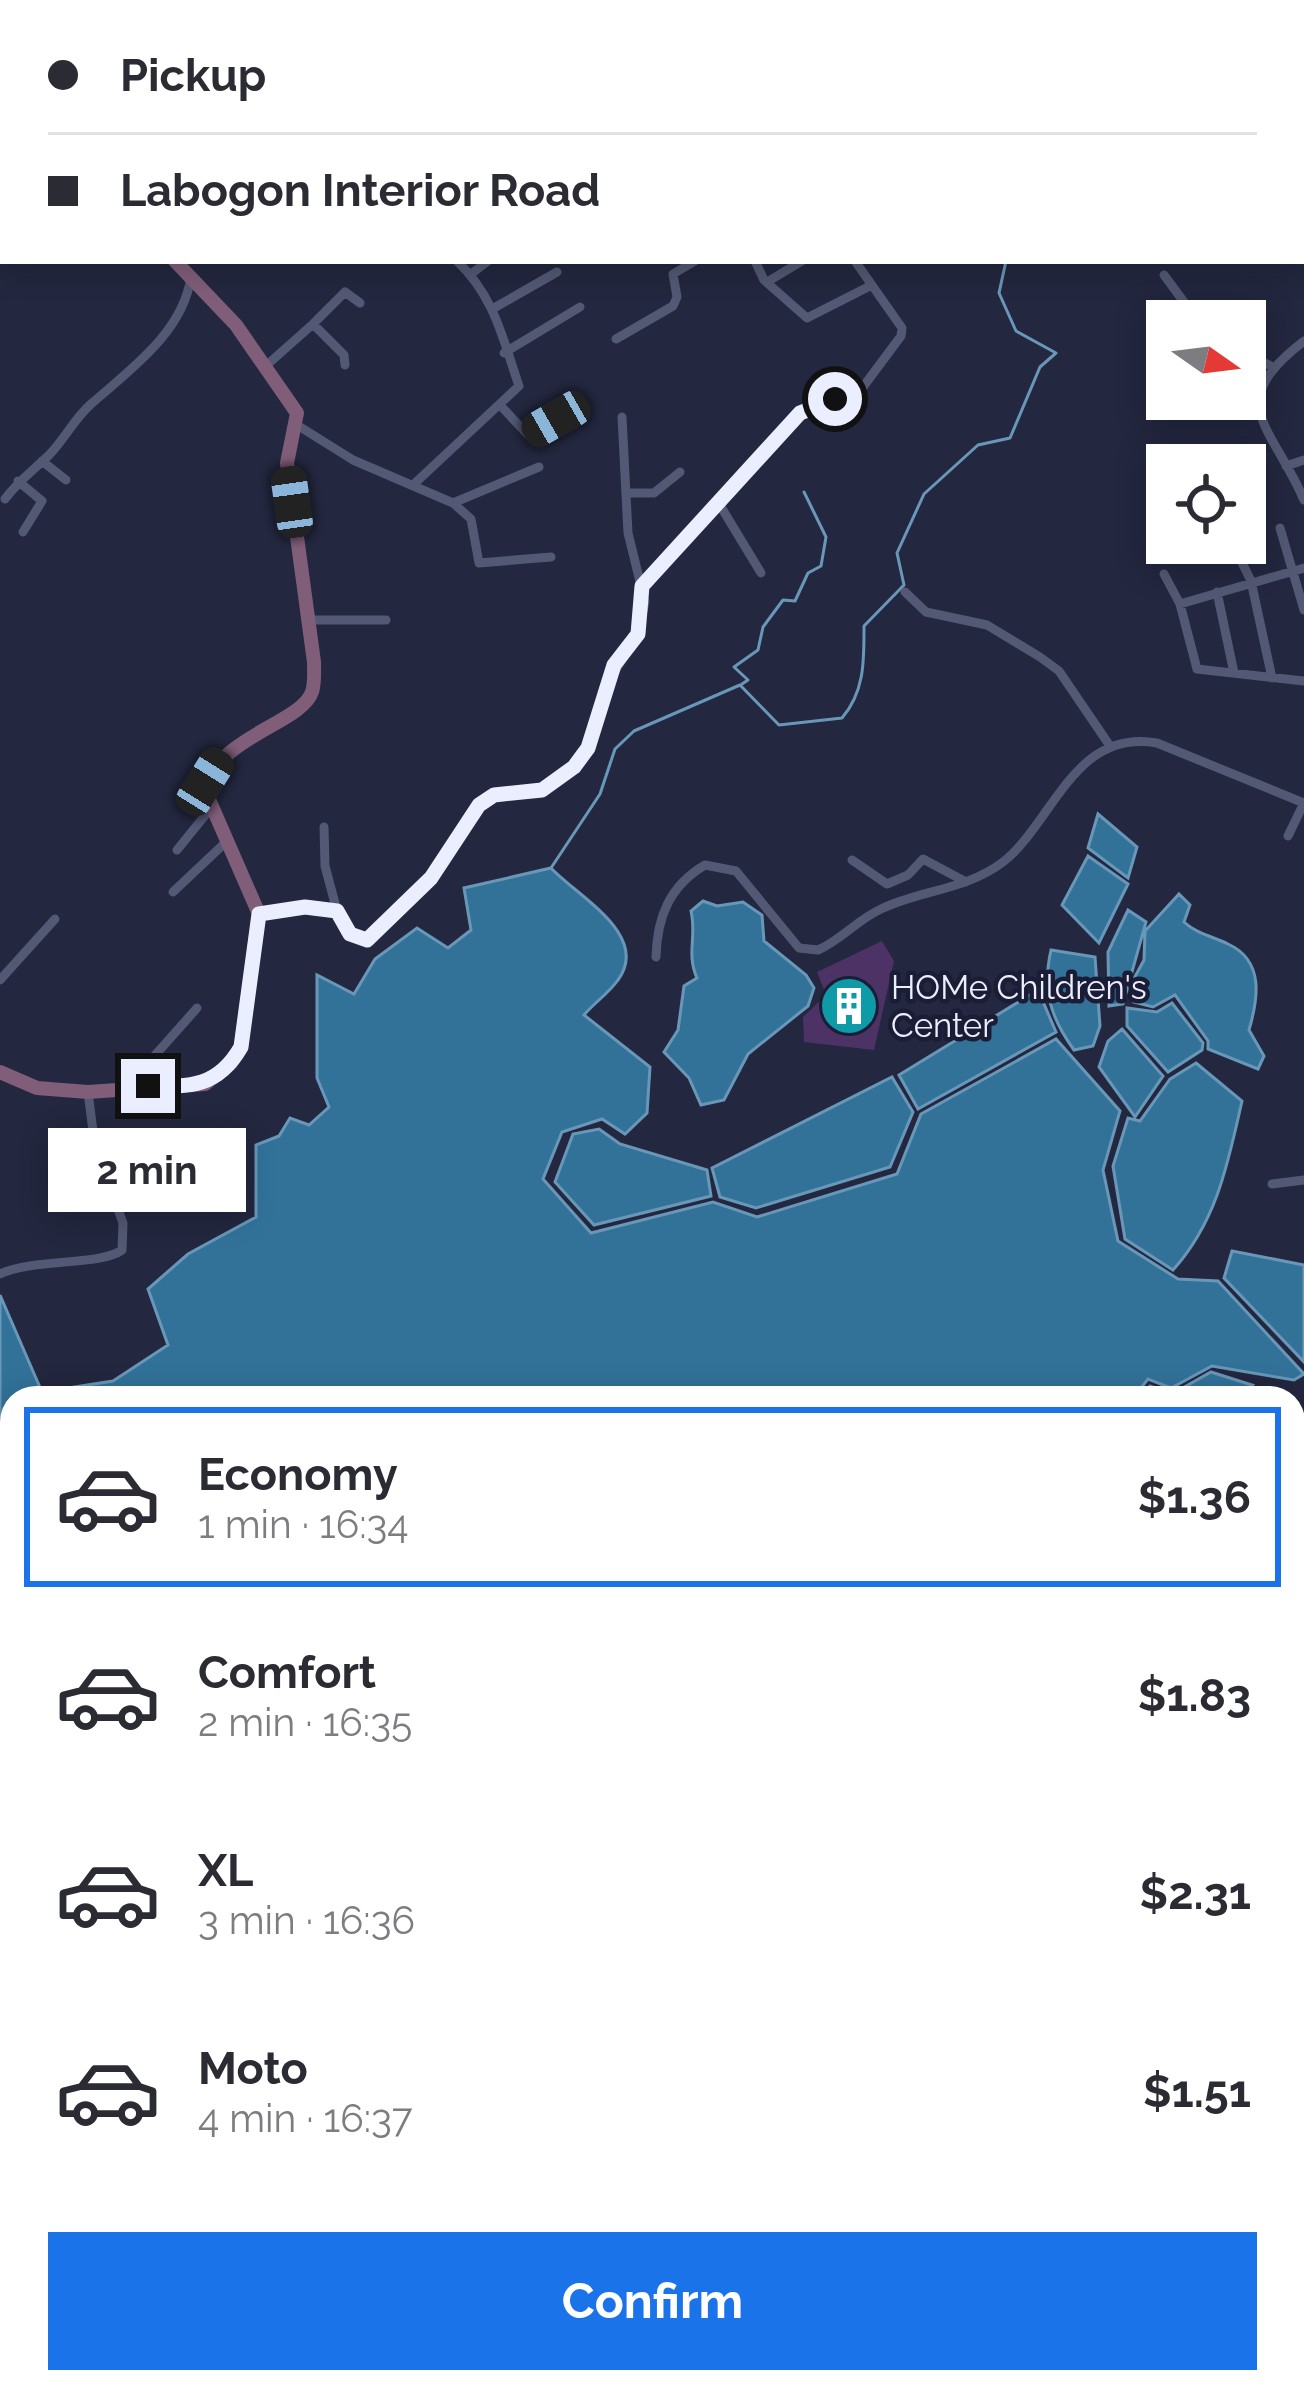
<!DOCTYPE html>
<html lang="en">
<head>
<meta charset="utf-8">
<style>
	:root { --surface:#fff; --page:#f2f2f3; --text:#2b2b33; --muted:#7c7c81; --line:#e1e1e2; --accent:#1a73e8 }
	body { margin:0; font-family:Raleway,sans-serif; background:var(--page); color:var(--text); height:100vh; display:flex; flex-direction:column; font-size:45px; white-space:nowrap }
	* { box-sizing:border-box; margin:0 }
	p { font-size:39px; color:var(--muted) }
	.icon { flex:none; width:66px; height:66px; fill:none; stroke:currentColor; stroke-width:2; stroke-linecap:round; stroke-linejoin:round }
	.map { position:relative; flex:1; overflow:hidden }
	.panel { position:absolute; left:0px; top:1386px; width:1305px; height:1008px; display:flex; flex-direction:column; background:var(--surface); border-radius:36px 36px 0 0; box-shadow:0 6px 30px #0003 }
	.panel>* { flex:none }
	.guide { position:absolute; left:0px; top:0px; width:1305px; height:264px; box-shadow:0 6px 30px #0003; display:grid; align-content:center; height:264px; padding:0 48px; background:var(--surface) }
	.needle { width:78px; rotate:104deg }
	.fabs { position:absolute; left:1146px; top:300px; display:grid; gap:24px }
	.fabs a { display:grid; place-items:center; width:120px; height:120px; border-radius:0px; background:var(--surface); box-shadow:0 6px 30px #0003; font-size:60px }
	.end { position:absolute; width:54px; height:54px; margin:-27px; border:15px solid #eaeeff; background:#111; box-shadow:0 0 0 6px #111 }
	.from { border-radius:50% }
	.bubble { position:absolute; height:84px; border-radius:0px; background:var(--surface); box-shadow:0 6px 30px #0003; font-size:39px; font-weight:700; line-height:84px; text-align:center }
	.car { position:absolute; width:36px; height:72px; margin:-36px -18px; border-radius:15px; box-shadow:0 0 9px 3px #0007; background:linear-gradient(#222 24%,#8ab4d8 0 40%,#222 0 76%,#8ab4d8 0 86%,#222 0) }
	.guide b { display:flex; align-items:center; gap:42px; height:114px; font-size:45px }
	.guide b+b { border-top:3px solid var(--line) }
	.guide i { width:30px; height:30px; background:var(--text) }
	ul { padding:21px 0 0; list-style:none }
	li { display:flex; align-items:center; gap:36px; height:180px; margin:0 24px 18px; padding:0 24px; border:6px solid transparent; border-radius:0px }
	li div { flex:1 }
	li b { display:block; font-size:45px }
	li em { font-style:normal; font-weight:700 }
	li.selected { border-color:var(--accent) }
	li>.icon { width:108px; height:108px; stroke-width:1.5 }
	.cta { display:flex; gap:24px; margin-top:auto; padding:24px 48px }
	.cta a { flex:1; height:138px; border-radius:0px; background:var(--accent); color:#fff; font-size:48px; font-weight:700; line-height:138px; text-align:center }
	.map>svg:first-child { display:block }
	.water { fill:#327299; stroke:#6997b8; stroke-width:3 }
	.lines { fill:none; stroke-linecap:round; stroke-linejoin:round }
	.stream { stroke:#6997b8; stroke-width:3 }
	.building { fill:#4d3265 }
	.street { stroke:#535874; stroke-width:9 }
	.secondary { stroke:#805d79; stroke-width:14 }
	.route { stroke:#eaeeff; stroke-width:15 }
	.labels { text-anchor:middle; stroke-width:9; stroke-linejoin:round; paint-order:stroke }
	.poi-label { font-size:33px; fill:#eaeeff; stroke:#1a1d35; text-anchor:start }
</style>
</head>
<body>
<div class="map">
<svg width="1304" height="2394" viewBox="0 0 1304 2394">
	<rect width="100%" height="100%" fill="#23273f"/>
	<path class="water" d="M 1098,814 L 1137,847 L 1128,878 L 1088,848 Z
		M 1088,856 L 1128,884 L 1099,943 L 1062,905 Z
		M 551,868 C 577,896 651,935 618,980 C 609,993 594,1003 584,1015 L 650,1067 L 647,1113 L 625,1134 L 602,1119 L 562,1132 L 543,1179 L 591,1233 L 713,1202 L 757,1217 L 897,1174 L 921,1114 L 1056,1039 L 1120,1111 L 1103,1170 L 1118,1241 L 1178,1279 L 1218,1281 L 1304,1374 L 1294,1380 L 1212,1366 L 1171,1388 L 1148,1379 L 1133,1398 L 12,1398 L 12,1466 L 0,1450 L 0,1295 L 42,1392 L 113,1381 L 168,1345 L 148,1289 L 188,1254 L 256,1217 L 256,1145 L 279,1136 L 290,1118 L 309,1125 L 329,1107 L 317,1078 L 317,975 L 354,994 L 375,959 L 417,928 L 448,948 L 471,930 L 464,888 Z
		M 1179,894 L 1190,905 L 1184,922 C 1197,934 1212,936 1228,944 C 1265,961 1258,999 1249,1030 L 1264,1056 L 1258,1069 L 1208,1049 L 1208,1041 L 1175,995 L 1153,1007 L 1134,1002 L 1131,984 L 1144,960 L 1145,931 Z
		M 703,901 L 717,906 L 743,902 L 762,915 L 764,941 L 806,975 L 814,988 L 808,1006 L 748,1054 L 724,1100 L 701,1105 L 689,1078 L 664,1052 L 678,1030 L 684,986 L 697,978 C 686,954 697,936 691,911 Z
		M 1128,910 L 1146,922 L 1123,1004 L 1109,1006 L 1108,952 Z
		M 1051,950 L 1095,957 L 1100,1026 L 1093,1046 L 1074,1050 C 1050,1017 1042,989 1051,950 Z
		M 1038,990 L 1056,1032 L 918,1109 L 899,1075 Z
		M 1172,1003 L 1203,1043 L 1202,1050 L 1168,1072 L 1127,1026 L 1127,1008 L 1157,1012 Z
		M 1122,1029 L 1163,1076 L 1135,1117 L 1099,1067 L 1108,1041 Z
		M 1196,1063 L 1242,1101 C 1228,1163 1217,1221 1173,1270 L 1125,1239 L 1113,1166 L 1128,1118 L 1140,1121 L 1170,1079 Z
		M 892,1077 L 913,1112 L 890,1167 L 756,1208 L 720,1197 L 712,1168 Z
		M 599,1129 L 620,1144 L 707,1170 L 711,1196 L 594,1225 L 555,1182 L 573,1134 Z
		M 1232,1251 L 1304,1265 L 1304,1362 L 1224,1278 Z
		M 1211,1372 L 1252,1385 L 1232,1398 L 1141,1398 L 1150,1386 L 1172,1394 Z
		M 12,1801 L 12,2382 L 702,2382 L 686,2394 L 0,2394 L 0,1809 Z"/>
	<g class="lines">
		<path class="stream" d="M 1143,3 L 1145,0
			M 742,684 L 748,680 L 734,667 L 758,650 L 763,627 L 783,600 L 795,601 L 808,573 L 821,566 L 826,537 L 804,492
			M 551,868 L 600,794 L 615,749 L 634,731 L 740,685 L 779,725 L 842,718 C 865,691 864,660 864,626 L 904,585 L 897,553 L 924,494 L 978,445 L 1010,438 L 1040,367 L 1056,353 L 1016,331 L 999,293 L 1006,261"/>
	</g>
	<path class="building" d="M 882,941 L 894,961 L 874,1050 L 804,1042 L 803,1017 L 826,995 L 817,972 Z"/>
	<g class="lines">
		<path class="street" d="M 362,0 L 364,3
			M 554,0 L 556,3
			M 753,0 L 755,3
			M 478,3 L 481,0
			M 870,3 L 871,0
			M 0,9 L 3,10
			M 755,261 L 764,280 L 807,318 L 868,287
			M 471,274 L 488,261
			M 1164,275 L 1198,321
			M 767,282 L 802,261
			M 494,308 L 557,272
			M 313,324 L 345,292 L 360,303
			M 616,339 L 673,306 L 677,297 L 673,274 L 695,261
			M 1304,341 C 1222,404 1272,425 1304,500
			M 504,353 L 580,307
			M 1245,353 L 1271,366
			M 268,364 L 313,324 L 344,355 L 345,365
			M 500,405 L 527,434 L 556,419
			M 297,425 L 353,460 L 453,503 L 471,519 L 479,563 L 551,557
			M 42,461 L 66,480
			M 1286,466 L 1304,460
			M 18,481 L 42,501 L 23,532
			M 413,485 L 519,386 C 503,340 495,297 457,261
			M 630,493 L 654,493 L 680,472
			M 5,499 C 19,480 34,470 50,454 C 65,438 75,418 91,404 C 131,369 183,332 191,277
			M 718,502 L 761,573
			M 453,503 L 539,467
			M 1280,528 L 1304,610
			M 1235,548 L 1251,581 L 1272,678
			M 1164,574 L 1180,604 L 1197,669 L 1304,681
			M 642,586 L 800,413 L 863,387 L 901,336 L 902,328 L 855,261
			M 905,592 L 926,612 L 987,625 L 1040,657 L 1059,671 L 1110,746
			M 1217,592 L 1234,673
			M 1180,604 L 1304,568
			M 309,620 L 386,620
			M 324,827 L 325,866 L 337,911
			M 1288,836 L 1304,803
			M 177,850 L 211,808
			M 852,860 L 887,884 L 908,875 L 923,859 L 966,882
			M 173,892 L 226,842
			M 259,914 L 305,907 L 337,911 L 350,934 L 367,940 L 431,878 L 479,805 L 494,795 L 542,790 L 558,782 L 588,748 L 605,687 L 638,634 L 645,602 L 628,533 L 622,417
			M 656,957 C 657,918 669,886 705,865 L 736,871 L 799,948 L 818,950 C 841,940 857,920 881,909 C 921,890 966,890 1003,862 C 1053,823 1074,728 1157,743 L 1304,803
			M 0,980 L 55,919
			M 126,1088 L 197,1008
			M 1272,1184 L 1304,1180
			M 0,1274 C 35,1258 100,1266 122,1250 L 123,1223 L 95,1147 L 88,1092
			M 1293,2060 L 1304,2052
			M 1293,2144 L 1304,2146"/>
		<path class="secondary" d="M 39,3 L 43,0
			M 0,30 L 3,28
			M 0,68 L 3,73
			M 0,1072 L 37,1088 L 88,1092 L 205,1084 L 231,1063 L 241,1047 L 259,914 L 204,788 C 222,735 301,723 312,692 C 315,683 314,671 314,662 L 287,463 L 297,413 L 236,325 L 175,261"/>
	</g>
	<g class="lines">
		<path class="route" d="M 148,1086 C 191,1087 218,1087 241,1047 L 259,914 L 305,907 L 337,911 L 350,934 L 367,940 L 431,878 L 479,805 L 494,795 L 542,790 L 574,767 L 588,748 L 614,665 L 638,634 L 642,586 L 800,413 L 835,399"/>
	</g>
	<defs>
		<symbol id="building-disc" viewBox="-11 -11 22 22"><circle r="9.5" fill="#0f9aa8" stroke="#1a1d35"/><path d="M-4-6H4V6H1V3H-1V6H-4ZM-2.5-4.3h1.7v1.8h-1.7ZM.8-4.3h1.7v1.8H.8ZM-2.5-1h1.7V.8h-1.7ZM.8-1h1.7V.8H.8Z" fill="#fff"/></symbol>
	</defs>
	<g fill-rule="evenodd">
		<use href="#building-disc" x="816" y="973" width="66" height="66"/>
	</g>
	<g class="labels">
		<g class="poi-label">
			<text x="891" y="999">HOMe Children's<tspan x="891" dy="38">Center</tspan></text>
		</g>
	</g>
</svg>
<div class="fabs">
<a><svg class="needle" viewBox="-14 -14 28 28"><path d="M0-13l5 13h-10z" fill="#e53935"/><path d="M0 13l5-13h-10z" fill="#7c7c81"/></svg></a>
<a><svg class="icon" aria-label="locate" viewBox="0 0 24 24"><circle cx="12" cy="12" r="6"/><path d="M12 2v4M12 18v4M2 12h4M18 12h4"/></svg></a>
</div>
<i class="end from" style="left:835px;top:399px"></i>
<i class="end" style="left:148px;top:1086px"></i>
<div class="bubble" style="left:48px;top:1128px;width:198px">2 min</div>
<i class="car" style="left:556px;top:419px;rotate:240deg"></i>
<i class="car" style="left:292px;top:502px;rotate:352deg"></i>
<i class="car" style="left:205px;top:782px;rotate:32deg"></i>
<div class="guide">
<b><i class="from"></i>Pickup</b>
<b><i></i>Labogon Interior Road</b>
</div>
<section class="panel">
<ul>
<li class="selected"><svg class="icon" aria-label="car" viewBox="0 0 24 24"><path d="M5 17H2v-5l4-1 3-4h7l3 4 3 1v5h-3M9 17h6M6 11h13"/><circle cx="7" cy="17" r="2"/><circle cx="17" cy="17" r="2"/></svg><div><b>Economy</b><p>1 min · 16:34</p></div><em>$1.36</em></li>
<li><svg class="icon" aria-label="car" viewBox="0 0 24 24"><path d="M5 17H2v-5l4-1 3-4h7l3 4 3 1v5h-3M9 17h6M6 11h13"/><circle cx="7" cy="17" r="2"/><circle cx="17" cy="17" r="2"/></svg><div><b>Comfort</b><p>2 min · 16:35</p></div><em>$1.83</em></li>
<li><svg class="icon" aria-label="car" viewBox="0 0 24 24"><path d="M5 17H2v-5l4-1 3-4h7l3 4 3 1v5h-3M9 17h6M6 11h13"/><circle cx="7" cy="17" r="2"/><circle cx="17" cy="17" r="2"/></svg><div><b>XL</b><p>3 min · 16:36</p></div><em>$2.31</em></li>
<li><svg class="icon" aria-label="car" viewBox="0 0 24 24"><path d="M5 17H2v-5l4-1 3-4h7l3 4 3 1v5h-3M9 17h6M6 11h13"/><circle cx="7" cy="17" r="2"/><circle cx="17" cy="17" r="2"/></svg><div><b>Moto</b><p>4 min · 16:37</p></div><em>$1.51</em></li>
</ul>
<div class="cta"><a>Confirm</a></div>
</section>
</div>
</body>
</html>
